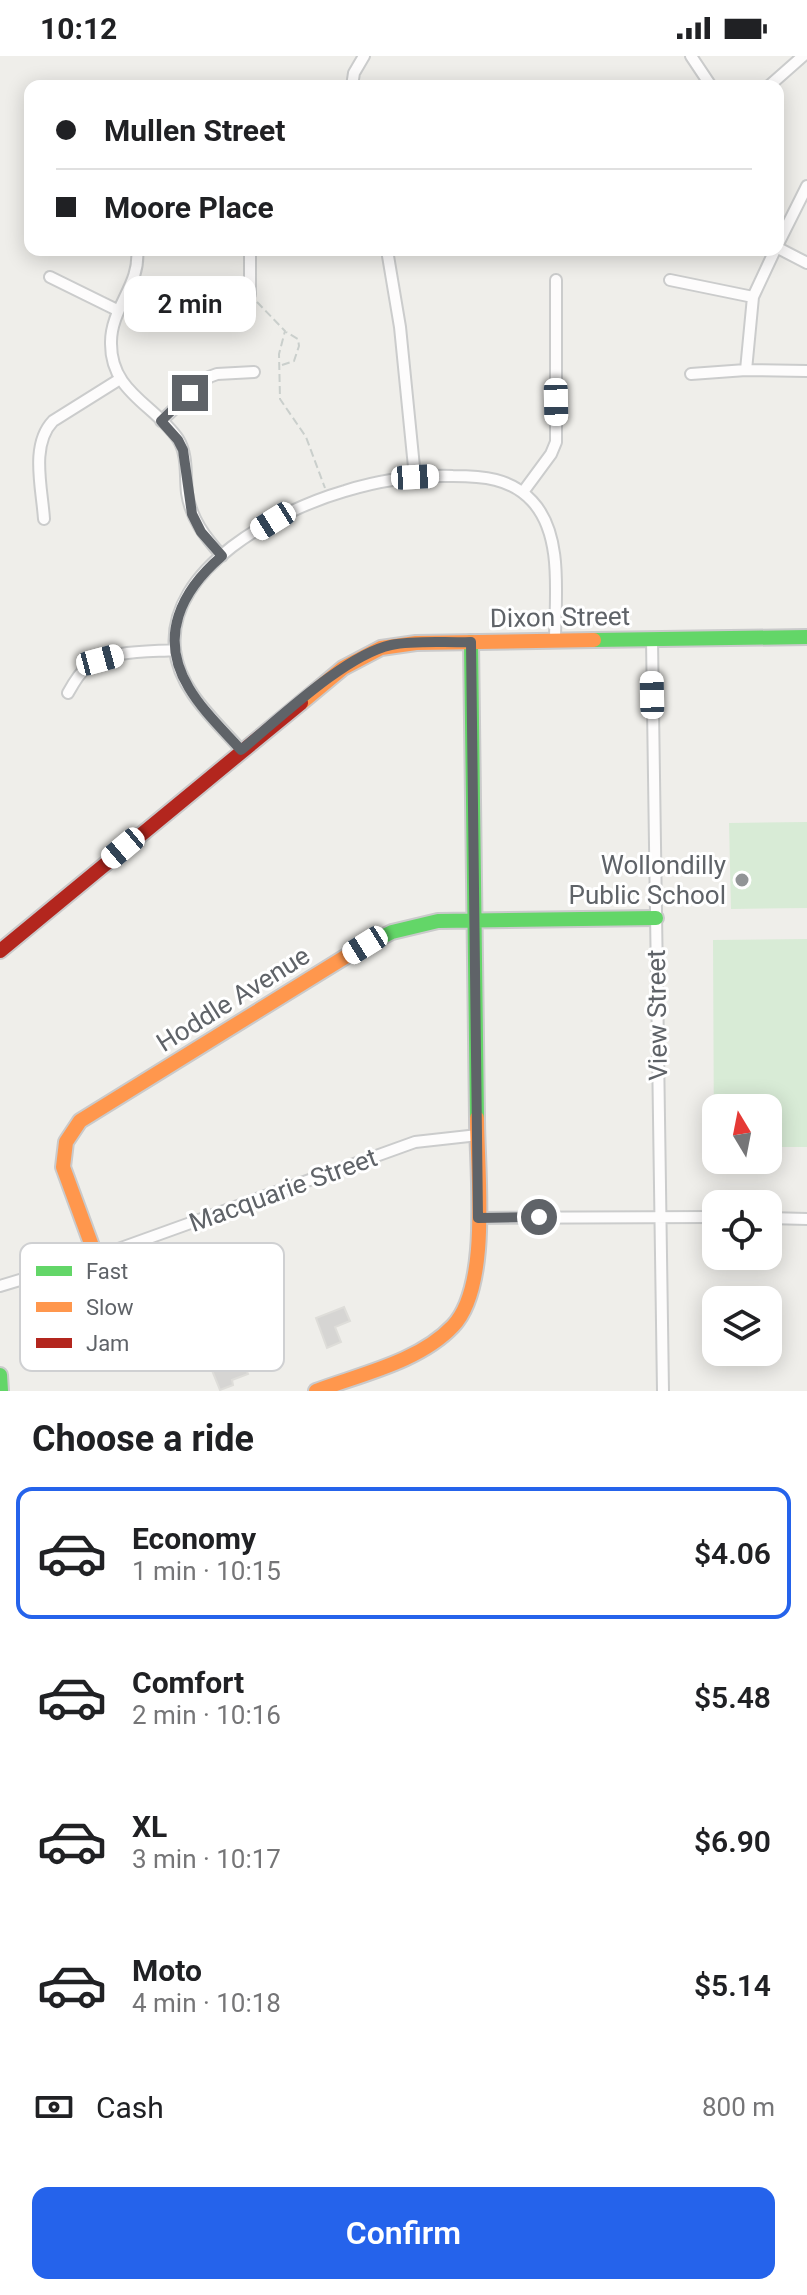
<!DOCTYPE html>
<html lang="en">
<head>
<meta charset="utf-8">
<style>
	:root { --surface:#fff; --page:#f6f6f6; --text:#202124; --muted:#757577; --line:#e0e0e0; --accent:#2563eb }
	body { margin:0; font-family:Roboto,sans-serif; background:var(--page); color:var(--text); height:100vh; display:flex; flex-direction:column; font-size:30px; white-space:nowrap }
	* { box-sizing:border-box; margin:0 }
	p { font-size:26px; color:var(--muted) }
	.icon { flex:none; width:44px; height:44px; fill:none; stroke:currentColor; stroke-width:2; stroke-linecap:round; stroke-linejoin:round }
	.map { position:relative; height:1335px; overflow:hidden }
	.panel { display:flex; flex-direction:column; background:var(--surface); flex:1 }
	.panel>* { flex:none }
	.banner { position:absolute; left:24px; top:24px; width:760px; height:176px; border-radius:16px; box-shadow:0 4px 20px #0003; display:grid; align-content:center; height:176px; padding:0 32px; background:var(--surface) }
	.needle { width:52px; rotate:350deg }
	.fabs { position:absolute; left:702px; top:1038px; display:grid; gap:16px }
	.fabs a { display:grid; place-items:center; width:80px; height:80px; border-radius:16px; background:var(--surface); box-shadow:0 4px 20px #0003; font-size:40px }
	.end { position:absolute; width:36px; height:36px; margin:-18px; border:10px solid #5f6368; background:#fff; box-shadow:0 0 0 4px #fff }
	.from { border-radius:50% }
	.bubble { position:absolute; height:56px; border-radius:16px; background:var(--surface); box-shadow:0 4px 20px #0003; font-size:26px; font-weight:600; line-height:56px; text-align:center }
	.car { position:absolute; width:24px; height:48px; margin:-24px -12px; border-radius:10px; box-shadow:0 0 6px 2px #0007; background:linear-gradient(#fff 24%,#345 0 40%,#fff 0 76%,#345 0 86%,#fff 0) }
	.banner b { display:flex; align-items:center; gap:28px; height:76px; font-size:30px }
	.banner b+b { border-top:2px solid var(--line) }
	.banner i { width:20px; height:20px; background:var(--text) }
	ul { padding:0; list-style:none }
	li { display:flex; align-items:center; gap:24px; height:132px; margin:0 16px 12px; padding:0 16px; border:4px solid transparent; border-radius:16px }
	li div { flex:1 }
	li b { display:block; font-size:30px }
	li em { font-style:normal; font-weight:600 }
	li.on { border-color:var(--accent) }
	li>.icon { width:72px; height:72px; stroke-width:1.5 }
	h2 { padding:0 32px; font-size:36px; line-height:96px }
	.pay { display:flex; align-items:center; gap:20px; height:88px; padding:0 32px; font-size:30px }
	.pay p { margin-inline-start:auto }
	.action { display:flex; gap:16px; margin-top:auto; padding:16px 32px }
	.action a { flex:1; height:92px; border-radius:16px; background:var(--accent); color:#fff; font-size:32px; font-weight:600; line-height:92px; text-align:center }
	.status { display:flex; justify-content:space-between; align-items:center; height:56px; padding:0 40px; background:var(--surface); direction:ltr }
	.status svg { height:22px; fill:currentColor }
	.map>svg:first-child { display:block }
	.green { fill:#d8ebd6 }
	.building { fill:#d6d5d3; stroke:#deddd9; stroke-width:2 }
	.lines { fill:none; stroke-linecap:round; stroke-linejoin:round }
	.street-casing { stroke:#cbcccc; stroke-width:14 }
	.fast-casing { stroke:#cacacb; stroke-width:18 }
	.slow-casing { stroke:#cacacb; stroke-width:18 }
	.jam-casing { stroke:#cacacb; stroke-width:18 }
	.path { stroke:#cacfcc; stroke-width:2; stroke-dasharray:8 4; stroke-linecap:butt }
	.street { stroke:#fdfcfc; stroke-width:10 }
	.fast { stroke:#63d668; stroke-width:14 }
	.slow { stroke:#ff974d; stroke-width:14 }
	.jam { stroke:#b3261e; stroke-width:14 }
	.route { stroke:#5f6368; stroke-width:10 }
	.poi-dot { fill:#919496; stroke:#fff; stroke-width:3 }
	.labels { text-anchor:middle; stroke-width:6; stroke-linejoin:round; paint-order:stroke }
	.street-label { font-size:26px; fill:#5f6368; stroke:#fff }
	.poi-label { font-size:26px; fill:#5f6368; stroke:#fff; text-anchor:end }
	.key { fill:#fff; stroke:#cfd0d2; stroke-width:2 }
	.key-label { font-size:22px; fill:#5f6368 }
</style>
</head>
<body>
<div class="status"><b>10:12</b><svg viewBox="0 0 49 12"><path d="M0 12V9h3v3zM5 12V6h3v6zM10 12V3h3v9zM15 12V0h3v12zM26 1h20v11H26zM47 4h2v5h-2z"/></svg></div>
<div class="map">
<svg width="807" height="1335" viewBox="0 0 807 1335">
	<rect width="100%" height="100%" fill="#efeeea"/>
	<path class="green" d="M 807,766 L 807,852 L 731,853 L 729,767 Z
		M 807,883 L 807,1091 L 768,1091 L 768,1052 L 716,1052 L 716,1091 L 714,1091 L 713,884 Z"/>
	<path class="building" d="M 344,1251 L 350,1265 L 335,1271 L 341,1286 L 327,1292 L 316,1262 Z
		M 224,1295 L 229,1308 L 242,1303 L 248,1318 L 232,1324 L 233,1329 L 220,1334 L 207,1302 Z"/>
	<g class="lines">
		<defs>
			<path id="street" d="M 691,0 L 711,30
				M 352,30 L 354,17 L 364,0
				M 769,30 L 803,0
				M 778,188 L 807,130
				M 778,192 L 807,207
				M 137,194 C 141,228 111,252 111,286 C 110,336 154,348 178,383 C 188,399 185,420 187,437 C 191,463 205,481 222,500
				M 387,194 L 400,271 L 415,421
				M 50,221 L 117,254
				M 670,224 L 753,241
				M 250,238 L 250,194
				M 746,314 L 753,241 L 775,194
				M 691,318 L 746,314 L 807,315
				M 161,365 L 209,321 L 217,318 L 254,316
				M 523,436 L 551,398 L 556,386 L 556,224
				M 44,463 C 42,432 30,389 53,365 L 120,323
				M 652,584 L 663,1335
				M 68,637 C 73,628 79,617 87,611 C 109,594 148,596 175,594
				M 241,694 C 216,665 179,634 175,594 C 166,512 279,454 345,435 C 380,424 416,419 453,420 C 482,420 511,422 532,445 C 564,479 555,542 555,585
				M 478,1162 L 716,1161
				M 768,1162 L 807,1163
				M 0,1230 L 96,1201 L 415,1086 L 478,1079"/>
			<path id="fast" d="M 594,584 L 807,581
				M 471,586 L 477,1062
				M 358,893 L 392,876 L 438,865 L 656,862
				M 0,1319 L 1,1335"/>
			<path id="slow" d="M 301,647 L 343,612 L 381,592 L 416,587 L 594,584
				M 96,1201 L 63,1111 L 66,1086 L 80,1065 L 358,893
				M 316,1335 C 361,1318 419,1306 453,1270 C 491,1230 477,1116 477,1062"/>
			<path id="jam" d="M 0,895 L 301,647"/>
		</defs>
		<use href="#street" class="street-casing"/>
		<use href="#fast" class="fast-casing"/>
		<use href="#slow" class="slow-casing"/>
		<use href="#jam" class="jam-casing"/>
		<path class="path" d="M 257,246 L 285,275 L 279,298 L 280,343 L 306,381 L 325,432
			M 282,309 L 294,305 L 299,290 L 298,283 L 286,276"/>
		<use href="#street" class="street"/>
		<use href="#fast" class="fast"/>
		<use href="#slow" class="slow"/>
		<use href="#jam" class="jam"/>
	</g>
	<g class="lines">
		<path class="route" d="M 190,337 L 161,365 L 178,384 L 183,394 L 192,458 L 201,476 L 222,500 C 181,535 158,581 189,632 C 202,654 223,674 241,694 C 279,663 345,599 391,589 C 417,584 445,587 471,586 L 478,1162 L 539,1161"/>
	</g>
	<circle class="poi-dot" cx="742" cy="824" r="8"/>
	<g class="labels">
		<g class="street-label">
			<text transform="translate(560 561) rotate(-1)" y="9">Dixon Street</text>
			<text transform="translate(233 943) rotate(-32)" y="9">Hoddle Avenue</text>
			<text transform="translate(657 959) rotate(-91)" y="9">View Street</text>
			<text transform="translate(283 1134) rotate(-20)" y="9">Macquarie Street</text>
		</g>
		<g class="poi-label">
			<text x="726" y="818">Wollondilly<tspan x="726" dy="30">Public School</tspan></text>
		</g>
	</g>
	<rect x="20" y="1187" width="264" height="128" rx="12" class="key"/>
	<rect x="36" y="1210" width="36" height="10" fill="#63d668"/>
	<rect x="36" y="1246" width="36" height="10" fill="#ff974d"/>
	<rect x="36" y="1282" width="36" height="10" fill="#b3261e"/>
	<g class="key-label">
		<text x="86" y="1223">Fast</text>
		<text x="86" y="1259">Slow</text>
		<text x="86" y="1295">Jam</text>
	</g>
</svg>
<div class="fabs">
<a><svg class="needle" viewBox="-14 -14 28 28"><path d="M0-13l5 13h-10z" fill="#e53935"/><path d="M0 13l5-13h-10z" fill="#757577"/></svg></a>
<a><svg class="icon" aria-label="locate" viewBox="0 0 24 24"><circle cx="12" cy="12" r="6"/><path d="M12 2v4M12 18v4M2 12h4M18 12h4"/></svg></a>
<a><svg class="icon" aria-label="layers" viewBox="0 0 24 24"><path d="M12 4l9 5-9 5-9-5zM3 14l9 5 9-5"/></svg></a>
</div>
<i class="end from" style="left:539px;top:1161px"></i>
<i class="end" style="left:190px;top:337px"></i>
<div class="bubble" style="left:124px;top:220px;width:132px">2 min</div>
<i class="car" style="left:556px;top:346px;rotate:179deg"></i>
<i class="car" style="left:415px;top:421px;rotate:87deg"></i>
<i class="car" style="left:273px;top:465px;rotate:238deg"></i>
<i class="car" style="left:100px;top:604px;rotate:75deg"></i>
<i class="car" style="left:652px;top:639px;rotate:359deg"></i>
<i class="car" style="left:123px;top:792px;rotate:230deg"></i>
<i class="car" style="left:365px;top:889px;rotate:238deg"></i>
<div class="banner">
<b><i class="from"></i>Mullen Street</b>
<b><i></i>Moore Place</b>
</div>
</div>
<section class="panel">
<h2>Choose a ride</h2>
<ul>
<li class="on"><svg class="icon" aria-label="car" viewBox="0 0 24 24"><path d="M5 17H2v-5l4-1 3-4h7l3 4 3 1v5h-3M9 17h6M6 11h13"/><circle cx="7" cy="17" r="2"/><circle cx="17" cy="17" r="2"/></svg><div><b>Economy</b><p>1 min · 10:15</p></div><em>$4.06</em></li>
<li><svg class="icon" aria-label="car" viewBox="0 0 24 24"><path d="M5 17H2v-5l4-1 3-4h7l3 4 3 1v5h-3M9 17h6M6 11h13"/><circle cx="7" cy="17" r="2"/><circle cx="17" cy="17" r="2"/></svg><div><b>Comfort</b><p>2 min · 10:16</p></div><em>$5.48</em></li>
<li><svg class="icon" aria-label="car" viewBox="0 0 24 24"><path d="M5 17H2v-5l4-1 3-4h7l3 4 3 1v5h-3M9 17h6M6 11h13"/><circle cx="7" cy="17" r="2"/><circle cx="17" cy="17" r="2"/></svg><div><b>XL</b><p>3 min · 10:17</p></div><em>$6.90</em></li>
<li><svg class="icon" aria-label="car" viewBox="0 0 24 24"><path d="M5 17H2v-5l4-1 3-4h7l3 4 3 1v5h-3M9 17h6M6 11h13"/><circle cx="7" cy="17" r="2"/><circle cx="17" cy="17" r="2"/></svg><div><b>Moto</b><p>4 min · 10:18</p></div><em>$5.14</em></li>
</ul>
<div class="pay"><svg class="icon" aria-label="cash" viewBox="0 0 24 24"><path d="M3 7h18v10H3z"/><circle cx="12" cy="12" r="2"/></svg>Cash<p>800 m</p></div>
<div class="action"><a>Confirm</a></div>
</section>
</body>
</html>
